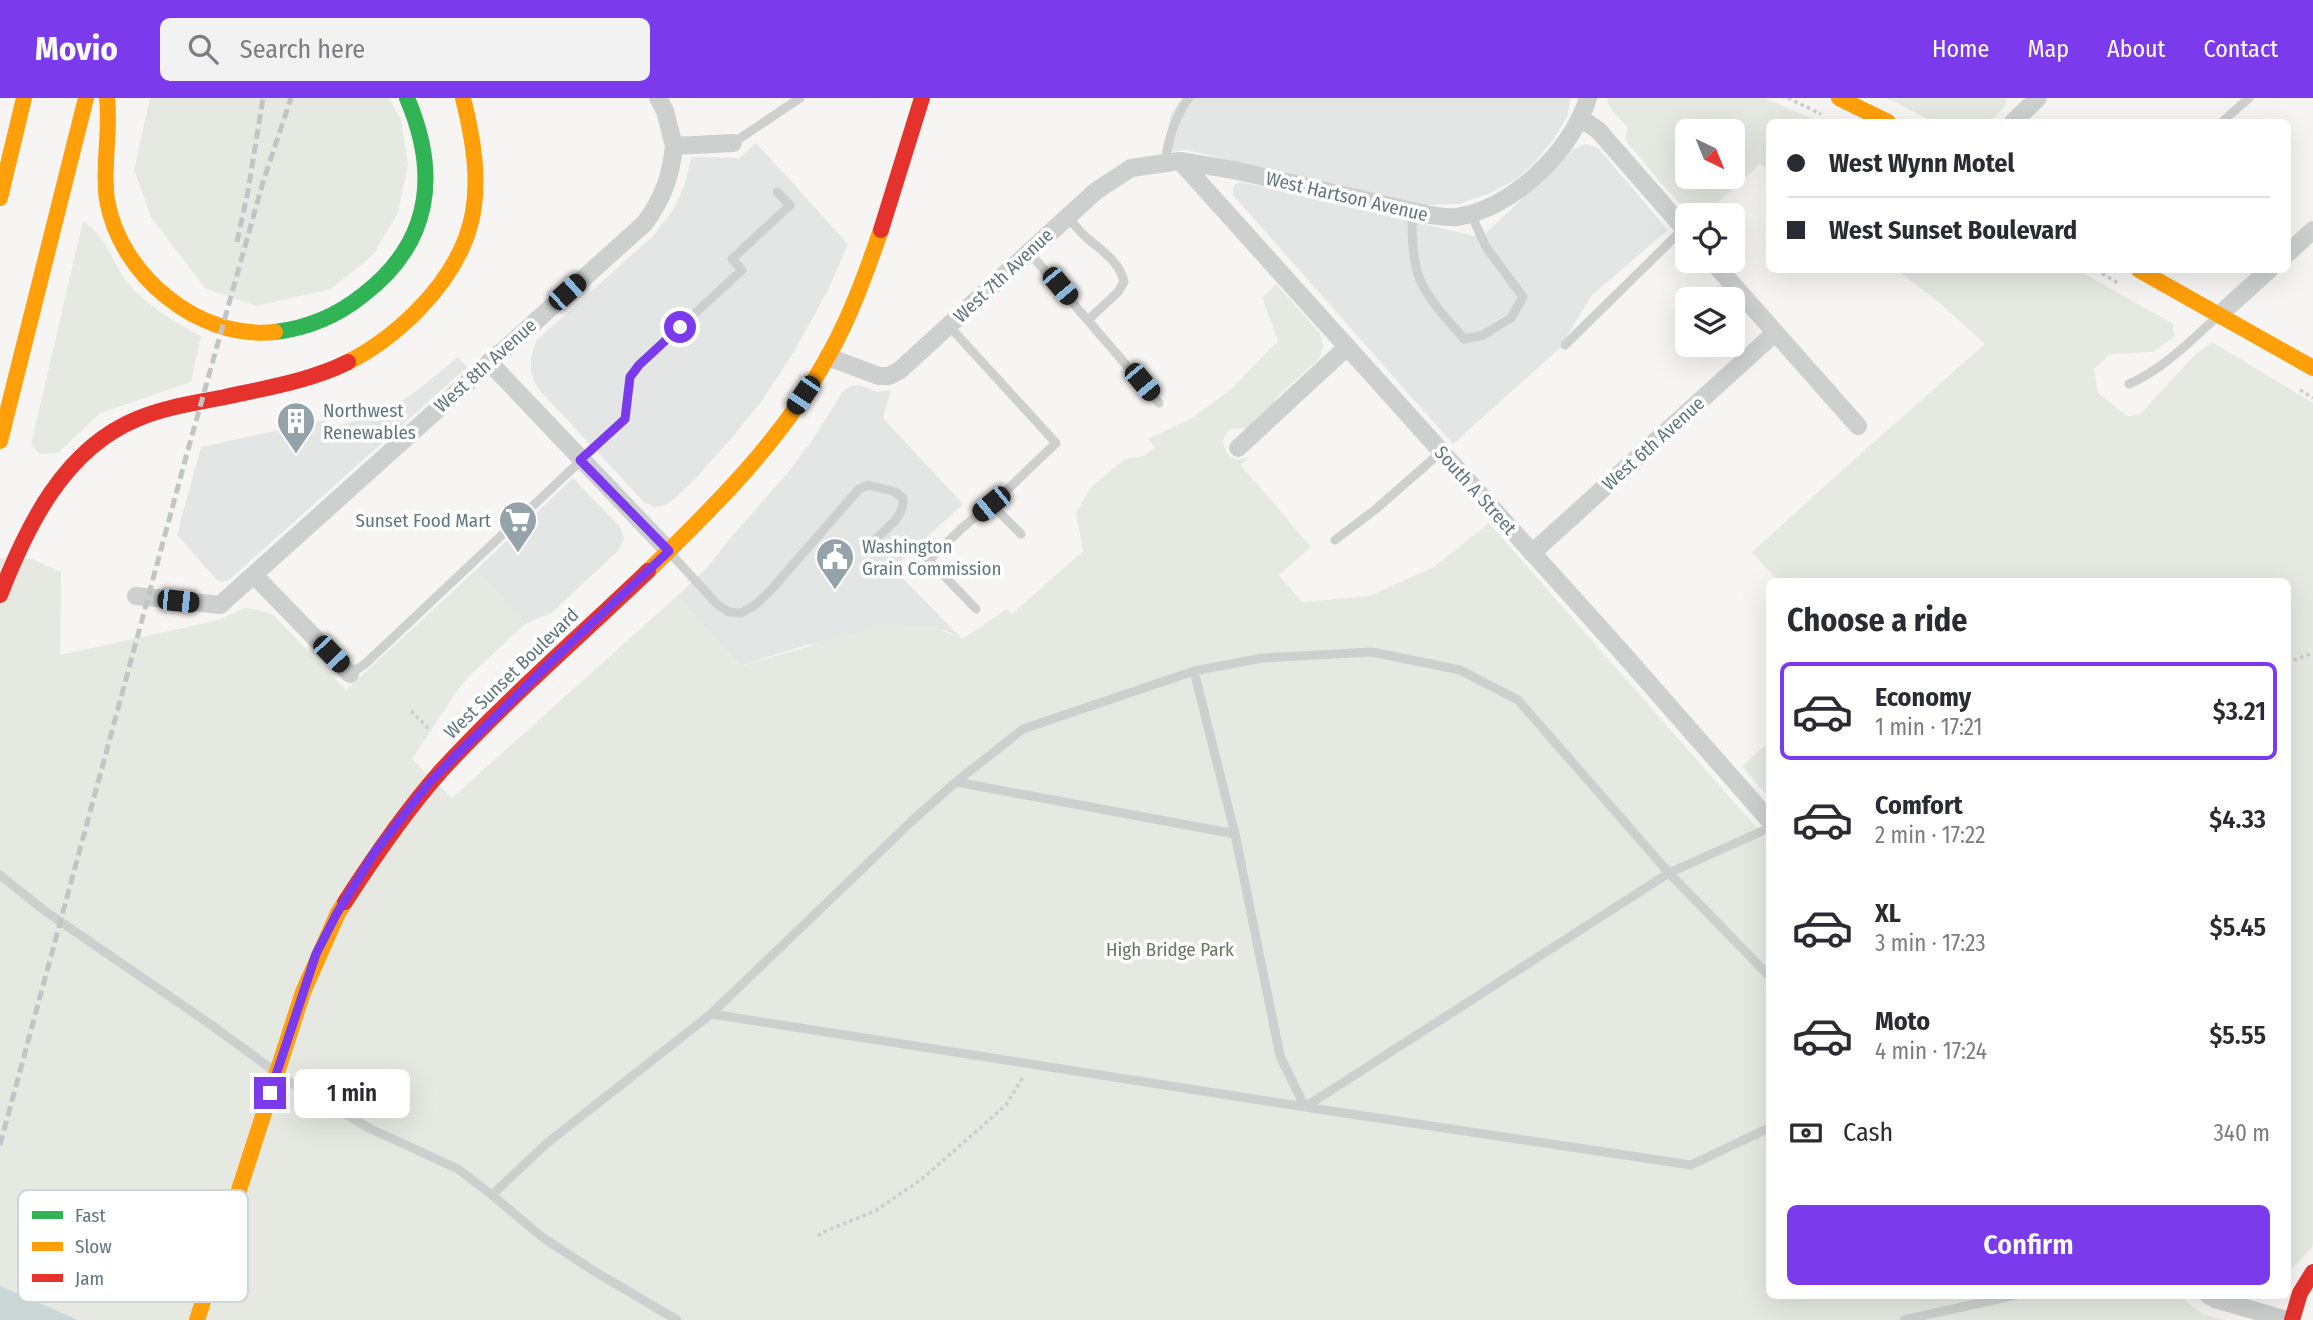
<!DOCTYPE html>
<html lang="en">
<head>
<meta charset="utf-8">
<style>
	:root { --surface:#fff; --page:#f2f2f3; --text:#2b2b33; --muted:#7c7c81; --line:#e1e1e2; --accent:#7c3aed }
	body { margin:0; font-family:"Fira Sans Condensed",sans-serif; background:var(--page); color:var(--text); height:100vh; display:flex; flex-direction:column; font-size:26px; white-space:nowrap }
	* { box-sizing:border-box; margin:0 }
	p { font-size:23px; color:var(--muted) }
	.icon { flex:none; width:38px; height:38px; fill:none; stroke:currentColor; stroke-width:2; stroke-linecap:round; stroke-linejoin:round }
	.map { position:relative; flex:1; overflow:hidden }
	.drawer { position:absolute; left:1766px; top:480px; width:525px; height:721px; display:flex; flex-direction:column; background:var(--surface); border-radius:10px; box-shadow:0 7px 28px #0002 }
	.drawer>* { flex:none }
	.banner { position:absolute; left:1766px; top:21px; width:525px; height:154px; border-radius:10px; box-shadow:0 7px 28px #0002; display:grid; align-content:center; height:154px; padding:0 21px; background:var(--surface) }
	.needle { width:46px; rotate:137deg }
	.controls { position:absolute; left:1675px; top:21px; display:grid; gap:14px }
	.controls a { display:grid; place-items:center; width:70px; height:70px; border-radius:10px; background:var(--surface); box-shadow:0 7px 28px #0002; font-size:35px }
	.end { position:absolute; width:32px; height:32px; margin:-16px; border:9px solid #7c3aed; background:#fff; box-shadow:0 0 0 4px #fff }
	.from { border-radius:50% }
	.bubble { position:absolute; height:49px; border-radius:10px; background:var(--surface); box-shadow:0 7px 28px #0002; font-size:23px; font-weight:600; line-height:49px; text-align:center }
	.car { position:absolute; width:21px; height:42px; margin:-21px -10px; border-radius:9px; box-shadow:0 0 5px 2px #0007; background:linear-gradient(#222 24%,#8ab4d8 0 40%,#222 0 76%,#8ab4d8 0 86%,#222 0) }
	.banner b { display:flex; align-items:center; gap:24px; height:66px; font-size:26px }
	.banner b+b { border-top:2px solid var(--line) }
	.banner i { width:18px; height:18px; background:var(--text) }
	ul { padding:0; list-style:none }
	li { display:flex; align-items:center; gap:21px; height:98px; margin:0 14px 10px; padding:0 7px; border:4px solid transparent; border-radius:10px }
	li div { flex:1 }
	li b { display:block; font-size:26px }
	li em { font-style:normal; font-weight:600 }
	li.selected { border-color:var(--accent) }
	li>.icon { width:63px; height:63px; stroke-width:1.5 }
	h2 { padding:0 21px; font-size:32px; line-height:84px }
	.pay { display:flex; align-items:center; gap:18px; height:77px; padding:0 21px; font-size:26px }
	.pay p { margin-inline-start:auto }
	.primary-button { display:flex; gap:14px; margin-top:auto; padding:14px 21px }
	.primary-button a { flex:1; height:80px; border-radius:10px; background:var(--accent); color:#fff; font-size:28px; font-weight:600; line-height:80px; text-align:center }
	header { display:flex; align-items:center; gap:42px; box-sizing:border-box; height:98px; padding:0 35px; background:var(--accent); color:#fff }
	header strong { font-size:33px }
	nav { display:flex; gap:38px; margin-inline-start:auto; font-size:24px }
	.search { width:490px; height:63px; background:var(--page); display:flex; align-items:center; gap:18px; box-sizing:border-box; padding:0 24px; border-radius:10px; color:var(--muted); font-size:26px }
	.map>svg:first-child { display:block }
	.built { fill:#e4e6e5 }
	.green { fill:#e6e9e2; fill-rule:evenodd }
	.water { fill:#cbd6d7 }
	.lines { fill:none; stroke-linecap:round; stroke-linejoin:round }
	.path { stroke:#cccdce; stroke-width:3.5; stroke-dasharray:3.5 3.5; stroke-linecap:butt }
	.lane { stroke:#cecfcf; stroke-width:9 }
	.street { stroke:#cecfcf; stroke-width:18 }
	.fast { stroke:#30b455; stroke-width:16 }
	.slow { stroke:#ff9f0a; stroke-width:16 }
	.jam { stroke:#e5322d; stroke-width:16 }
	.rail { stroke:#c2c5c5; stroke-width:5; stroke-dasharray:10 5; stroke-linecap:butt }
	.route { stroke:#7c3aed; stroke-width:9 }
	.labels { text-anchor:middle; stroke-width:7; stroke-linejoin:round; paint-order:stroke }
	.street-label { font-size:19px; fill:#5f7781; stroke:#fff }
	.poi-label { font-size:19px; fill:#5f7781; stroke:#fff; text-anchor:start }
	.park-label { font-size:19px; fill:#67795e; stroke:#fff }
	.key { fill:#fff; stroke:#cfd6d9; stroke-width:2 }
	.key-label { font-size:19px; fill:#5f7781 }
</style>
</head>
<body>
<header>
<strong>Movio</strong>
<div class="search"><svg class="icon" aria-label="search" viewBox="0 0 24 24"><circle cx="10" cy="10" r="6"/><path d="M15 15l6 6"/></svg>Search here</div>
<nav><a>Home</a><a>Map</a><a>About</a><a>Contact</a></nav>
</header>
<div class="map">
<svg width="2313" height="1222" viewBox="0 0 2313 1222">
	<rect width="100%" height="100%" fill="#f6f5f4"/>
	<path class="built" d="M 1182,0 L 1571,0 L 1567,19 L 1554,41 L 1532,67 L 1515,82 L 1490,95 L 1459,106 L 1425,107 L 1186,52 L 1163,55 L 1171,16 Z
		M 756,45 L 848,146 L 829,190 L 795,252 L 761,304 L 730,342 L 696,380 L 672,403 L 662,408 L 654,409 L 644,404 L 542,295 L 535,285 L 531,273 L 531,260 L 536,243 L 654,137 L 674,110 L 684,89 L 691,60 L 694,59 L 739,60 Z
		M 1587,46 L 1598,50 L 1668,132 L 1591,198 L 1560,250 L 1453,346 L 1233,97 L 1234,87 L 1241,84 L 1475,138 L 1484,137 L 1574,51 Z
		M 458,259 L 467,269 L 229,482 L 221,484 L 216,481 L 177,437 L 201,349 L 325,322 L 328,331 L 370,318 L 410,298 Z
		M 860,287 L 877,294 L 891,292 L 883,320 L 963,406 L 893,470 L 962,541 L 945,532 L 806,547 L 740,568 L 677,498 L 706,471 L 732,438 L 786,377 L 813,341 L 843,293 L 851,288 Z
		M 573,380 L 621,430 L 624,441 L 619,452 L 560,507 L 553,514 L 525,526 L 476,472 Z"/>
	<path class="green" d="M 150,0 L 389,0 L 401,22 L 408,67 L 398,114 L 374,156 L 331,191 L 256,208 L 205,190 L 151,119 L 134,72 Z
		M 1608,0 L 1764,0 L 1820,24 L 1769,24 L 1769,73 L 1760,66 L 1704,117 L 1691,117 L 1660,84 L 1626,43 L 1627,29 L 1611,11 L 1607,3 ZM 1687,33 L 1732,33 L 1732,79 L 1687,79 Z
		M 1887,0 L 2007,0 C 2006,11 1997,17 1989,24 L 1934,24 Z
		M 83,123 C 105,136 112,164 127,184 C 147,208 174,224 201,238 L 191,284 L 100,315 L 58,355 L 40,356 L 31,347 Z
		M 1897,172 L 2078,172 L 2173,226 L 2174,239 L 2153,254 L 2110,256 L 2094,271 L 2098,295 L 2127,318 L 2139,317 L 2195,257 L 2212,244 L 2313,305 L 2313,1148 L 2287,1176 L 2287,483 L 1778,483 L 1752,454 L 1858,358 L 1985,246 L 1940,205 Z
		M 1276,186 L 1320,235 L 1323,249 L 1319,261 L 1276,300 L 1272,314 L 1253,330 L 1230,331 C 1218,342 1224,355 1236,362 L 1249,359 L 1241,367 L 1311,449 L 1279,477 L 1302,504 L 1369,498 L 1434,469 L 1489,425 L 1769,744 L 1769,1197 L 2177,1197 L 2203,1216 L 2224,1222 L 0,1222 L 0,460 L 32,461 L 61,474 L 60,557 L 219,522 L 244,510 L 255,511 L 272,516 L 346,592 L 476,472 L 525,526 L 470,577 L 459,590 L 412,661 L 452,700 L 677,498 L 740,568 L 871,531 L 931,528 L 962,541 L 1007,511 L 1012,516 L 1083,453 L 1076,415 L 1090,390 L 1125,361 L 1143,358 L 1155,349 L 1148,341 L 1192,320 L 1229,293 L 1278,243 L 1262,200 Z
		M 1769,644 L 1769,700 L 1742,668 Z"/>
	<path class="water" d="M 0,1188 L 78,1222 L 0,1222 Z"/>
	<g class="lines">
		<path class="path" d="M 1788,0 L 1821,16
			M 2096,172 L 2118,185
			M 2300,292 L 2313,300
			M 2287,565 L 2313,555
			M 411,613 L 429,631
			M 818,1138 L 823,1134 L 875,1113 L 922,1081 L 1006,1007 L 1023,979"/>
		<path class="lane" d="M 2222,24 L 2249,0
			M 733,45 L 800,0
			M 1165,65 C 1168,41 1174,20 1189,0
			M 1412,113 C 1412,133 1412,154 1417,173 C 1423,197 1449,223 1464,241 L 1483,237 L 1511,220 L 1523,199 L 1486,149 L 1471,116
			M 1067,119 C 1074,126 1080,134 1087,140 C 1102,153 1120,164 1124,184 L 1118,194 L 1088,222
			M 1028,153 L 1159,305
			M 949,228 L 1056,345 L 1008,391 L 961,431 L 929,462 L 976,511
			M 1565,247 L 1684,130
			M 2129,286 C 2162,272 2188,245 2215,221
			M 991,406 L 1021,436
			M 1335,442 L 1376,411 L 1441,354
			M 670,455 L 718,507 L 729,514 L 741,515 L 754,508 L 771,492 L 859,391 L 868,387 L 896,394 L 903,401 C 904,420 886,431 873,443
			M 1194,573 L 1235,736 L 1280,958 L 1305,1009 L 1691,1067 L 1769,1030
			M 350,576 L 365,566 L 625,321 L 630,280 L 639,267 L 742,172 L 732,161 L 790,107 L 777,94
			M 956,684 L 1235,736
			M 0,777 L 45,813 L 210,926 L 288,983 L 371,1031 L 458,1071 L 492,1097 L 546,1046 L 711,916 L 1305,1009 L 1669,775 L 1769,730
			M 711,916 L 915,720 L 956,684 L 1023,631 L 1194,573 L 1262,560 L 1372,554 L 1460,572 L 1518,602 L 1669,775 L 1769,878
			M 492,1097 L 542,1139 L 594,1173 L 677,1222
			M 1904,1222 L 2016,1197"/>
		<path class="street" d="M 658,0 L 665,13 L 674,48
			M 1580,20 L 1598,32 L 1687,134
			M 2013,24 L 2038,0
			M 1180,63 L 1619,551 L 1769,722
			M 2287,156 L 2313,132
			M 1712,163 L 1858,328
			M 2219,217 L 2269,172
			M 828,259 L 879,278 L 889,278 L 900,272 L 1096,93 L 1131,70 L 1180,63 L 1234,72 L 1430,117 C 1439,118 1448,120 1457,119 C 1513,110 1572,53 1588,0
			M 489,264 L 669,453
			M 1238,350 L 1347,249
			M 1532,455 L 1775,235
			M 254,477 L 350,576
			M 136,498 L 220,507 L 645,125 C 663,100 671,78 674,48 L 733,45
			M 2208,1197 L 2215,1201 L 2287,1222"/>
		<path class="fast" d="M 275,234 C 308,230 337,218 363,197 C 431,145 440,77 407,0"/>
		<path class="slow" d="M 107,0 C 111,34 102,68 107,102 C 120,177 198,242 275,234
			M 1839,0 L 1888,24
			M 0,100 L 24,0
			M 2139,172 L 2313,270
			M 348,264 C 374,251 396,234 417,213 C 483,146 485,88 463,0
			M 0,343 L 86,0
			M 648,473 C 715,408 782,342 827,260 C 850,220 866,175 881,132
			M 197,1222 L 303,894 L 338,815 L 345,804"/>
		<path class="jam" d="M 881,132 L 922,0
			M 0,497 C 27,428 64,351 137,321 C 165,309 196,305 225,299 C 266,290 310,283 348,264
			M 345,804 C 374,759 404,715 440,674 C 505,603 578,540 648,473
			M 2292,1222 L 2300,1195 L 2313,1174"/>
		<path class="rail" d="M 237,144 L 248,93 L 263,0
			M 0,1047 L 186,359 L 263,84 L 291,0"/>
	</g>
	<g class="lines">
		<path class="route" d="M 270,995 L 316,856 L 337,815 L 375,754 L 428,686 L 454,659 L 557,558 L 669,453 L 580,362 L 625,321 L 630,279 L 639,267 L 680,229"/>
	</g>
	<defs>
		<symbol id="building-pin" viewBox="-11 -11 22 30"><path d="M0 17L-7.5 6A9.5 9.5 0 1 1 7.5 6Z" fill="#94a3a9" stroke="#fff"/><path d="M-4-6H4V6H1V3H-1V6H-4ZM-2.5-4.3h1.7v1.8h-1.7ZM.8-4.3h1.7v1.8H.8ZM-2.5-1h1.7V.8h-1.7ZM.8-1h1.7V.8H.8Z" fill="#fff"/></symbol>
		<symbol id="supermarket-pin" viewBox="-11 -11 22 30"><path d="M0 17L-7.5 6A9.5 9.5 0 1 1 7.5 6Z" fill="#94a3a9" stroke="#fff"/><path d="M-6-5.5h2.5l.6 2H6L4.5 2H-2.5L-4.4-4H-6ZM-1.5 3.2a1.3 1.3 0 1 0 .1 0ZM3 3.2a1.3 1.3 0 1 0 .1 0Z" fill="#fff"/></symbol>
		<symbol id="civic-pin" viewBox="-11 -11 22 30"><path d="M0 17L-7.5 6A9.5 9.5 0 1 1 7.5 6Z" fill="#94a3a9" stroke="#fff"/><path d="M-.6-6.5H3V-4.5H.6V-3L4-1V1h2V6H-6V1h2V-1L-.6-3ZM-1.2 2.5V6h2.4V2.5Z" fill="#fff"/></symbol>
	</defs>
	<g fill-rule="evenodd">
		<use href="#building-pin" x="274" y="301" width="44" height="60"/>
		<use href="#supermarket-pin" x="496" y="400" width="44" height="60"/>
		<use href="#civic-pin" x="813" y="437" width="44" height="60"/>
	</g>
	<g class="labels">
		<g class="street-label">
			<text transform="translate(1347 98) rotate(13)" y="7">West Hartson Avenue</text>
			<text transform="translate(1003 177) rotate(-43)" y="7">West 7th Avenue</text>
			<text transform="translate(485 267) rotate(-42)" y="7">West 8th Avenue</text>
			<text transform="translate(1653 345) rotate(-42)" y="7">West 6th Avenue</text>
			<text transform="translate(1476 392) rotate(48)" y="7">South A Street</text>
			<text transform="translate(511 575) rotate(-44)" y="7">West Sunset Boulevard</text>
		</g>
		<g class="poi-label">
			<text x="323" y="319">Northwest<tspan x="323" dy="22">Renewables</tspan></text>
			<text x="491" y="429" text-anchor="end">Sunset Food Mart</text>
			<text x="862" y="455">Washington<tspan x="862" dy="22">Grain Commission</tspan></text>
		</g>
		<g class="park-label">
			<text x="1170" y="858">High Bridge Park</text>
		</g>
	</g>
	<rect x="18" y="1092" width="230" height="112" rx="10" class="key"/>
	<rect x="32" y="1113" width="31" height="8" fill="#30b455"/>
	<rect x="32" y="1144" width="31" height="9" fill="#ff9f0a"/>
	<rect x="32" y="1176" width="31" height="8" fill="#e5322d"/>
	<g class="key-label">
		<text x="75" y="1124">Fast</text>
		<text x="75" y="1155">Slow</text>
		<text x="75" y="1187">Jam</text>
	</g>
</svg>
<div class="controls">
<a><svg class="needle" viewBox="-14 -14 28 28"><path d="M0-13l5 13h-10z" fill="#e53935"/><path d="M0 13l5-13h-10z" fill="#7c7c81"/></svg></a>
<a><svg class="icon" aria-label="locate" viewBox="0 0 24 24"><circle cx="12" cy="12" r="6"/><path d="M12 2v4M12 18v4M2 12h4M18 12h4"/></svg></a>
<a><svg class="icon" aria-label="layers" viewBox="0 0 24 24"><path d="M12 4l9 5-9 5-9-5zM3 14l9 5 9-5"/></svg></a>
</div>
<i class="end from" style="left:680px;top:229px"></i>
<i class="end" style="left:270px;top:995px"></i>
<div class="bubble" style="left:294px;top:971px;width:116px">1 min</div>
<i class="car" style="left:1060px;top:188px;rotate:140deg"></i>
<i class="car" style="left:567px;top:194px;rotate:48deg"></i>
<i class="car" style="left:1142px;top:284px;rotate:140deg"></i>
<i class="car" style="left:803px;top:297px;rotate:214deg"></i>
<i class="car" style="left:991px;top:406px;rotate:231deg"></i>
<i class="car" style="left:178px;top:503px;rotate:96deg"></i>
<i class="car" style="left:331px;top:556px;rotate:136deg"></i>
<div class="banner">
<b><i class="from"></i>West Wynn Motel</b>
<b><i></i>West Sunset Boulevard</b>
</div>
<section class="drawer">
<h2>Choose a ride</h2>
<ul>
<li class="selected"><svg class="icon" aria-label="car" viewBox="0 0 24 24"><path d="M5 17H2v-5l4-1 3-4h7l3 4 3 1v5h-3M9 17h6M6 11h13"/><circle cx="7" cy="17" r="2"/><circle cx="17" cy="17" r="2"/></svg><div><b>Economy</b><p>1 min · 17:21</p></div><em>$3.21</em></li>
<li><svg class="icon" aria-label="car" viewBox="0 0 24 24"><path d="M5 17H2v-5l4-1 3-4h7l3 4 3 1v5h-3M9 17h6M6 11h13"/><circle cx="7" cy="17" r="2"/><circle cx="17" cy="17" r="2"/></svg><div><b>Comfort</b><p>2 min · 17:22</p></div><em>$4.33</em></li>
<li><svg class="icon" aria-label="car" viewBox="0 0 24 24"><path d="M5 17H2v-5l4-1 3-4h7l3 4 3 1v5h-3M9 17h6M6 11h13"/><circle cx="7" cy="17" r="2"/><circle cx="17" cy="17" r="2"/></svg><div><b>XL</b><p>3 min · 17:23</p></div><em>$5.45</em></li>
<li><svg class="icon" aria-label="car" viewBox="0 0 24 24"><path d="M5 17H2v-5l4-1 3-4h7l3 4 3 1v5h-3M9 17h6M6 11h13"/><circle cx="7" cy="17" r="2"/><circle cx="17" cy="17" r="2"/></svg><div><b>Moto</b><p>4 min · 17:24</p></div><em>$5.55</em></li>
</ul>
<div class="pay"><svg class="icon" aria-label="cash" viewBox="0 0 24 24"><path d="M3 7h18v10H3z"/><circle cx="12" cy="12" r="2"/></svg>Cash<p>340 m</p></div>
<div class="primary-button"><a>Confirm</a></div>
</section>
</div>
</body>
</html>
